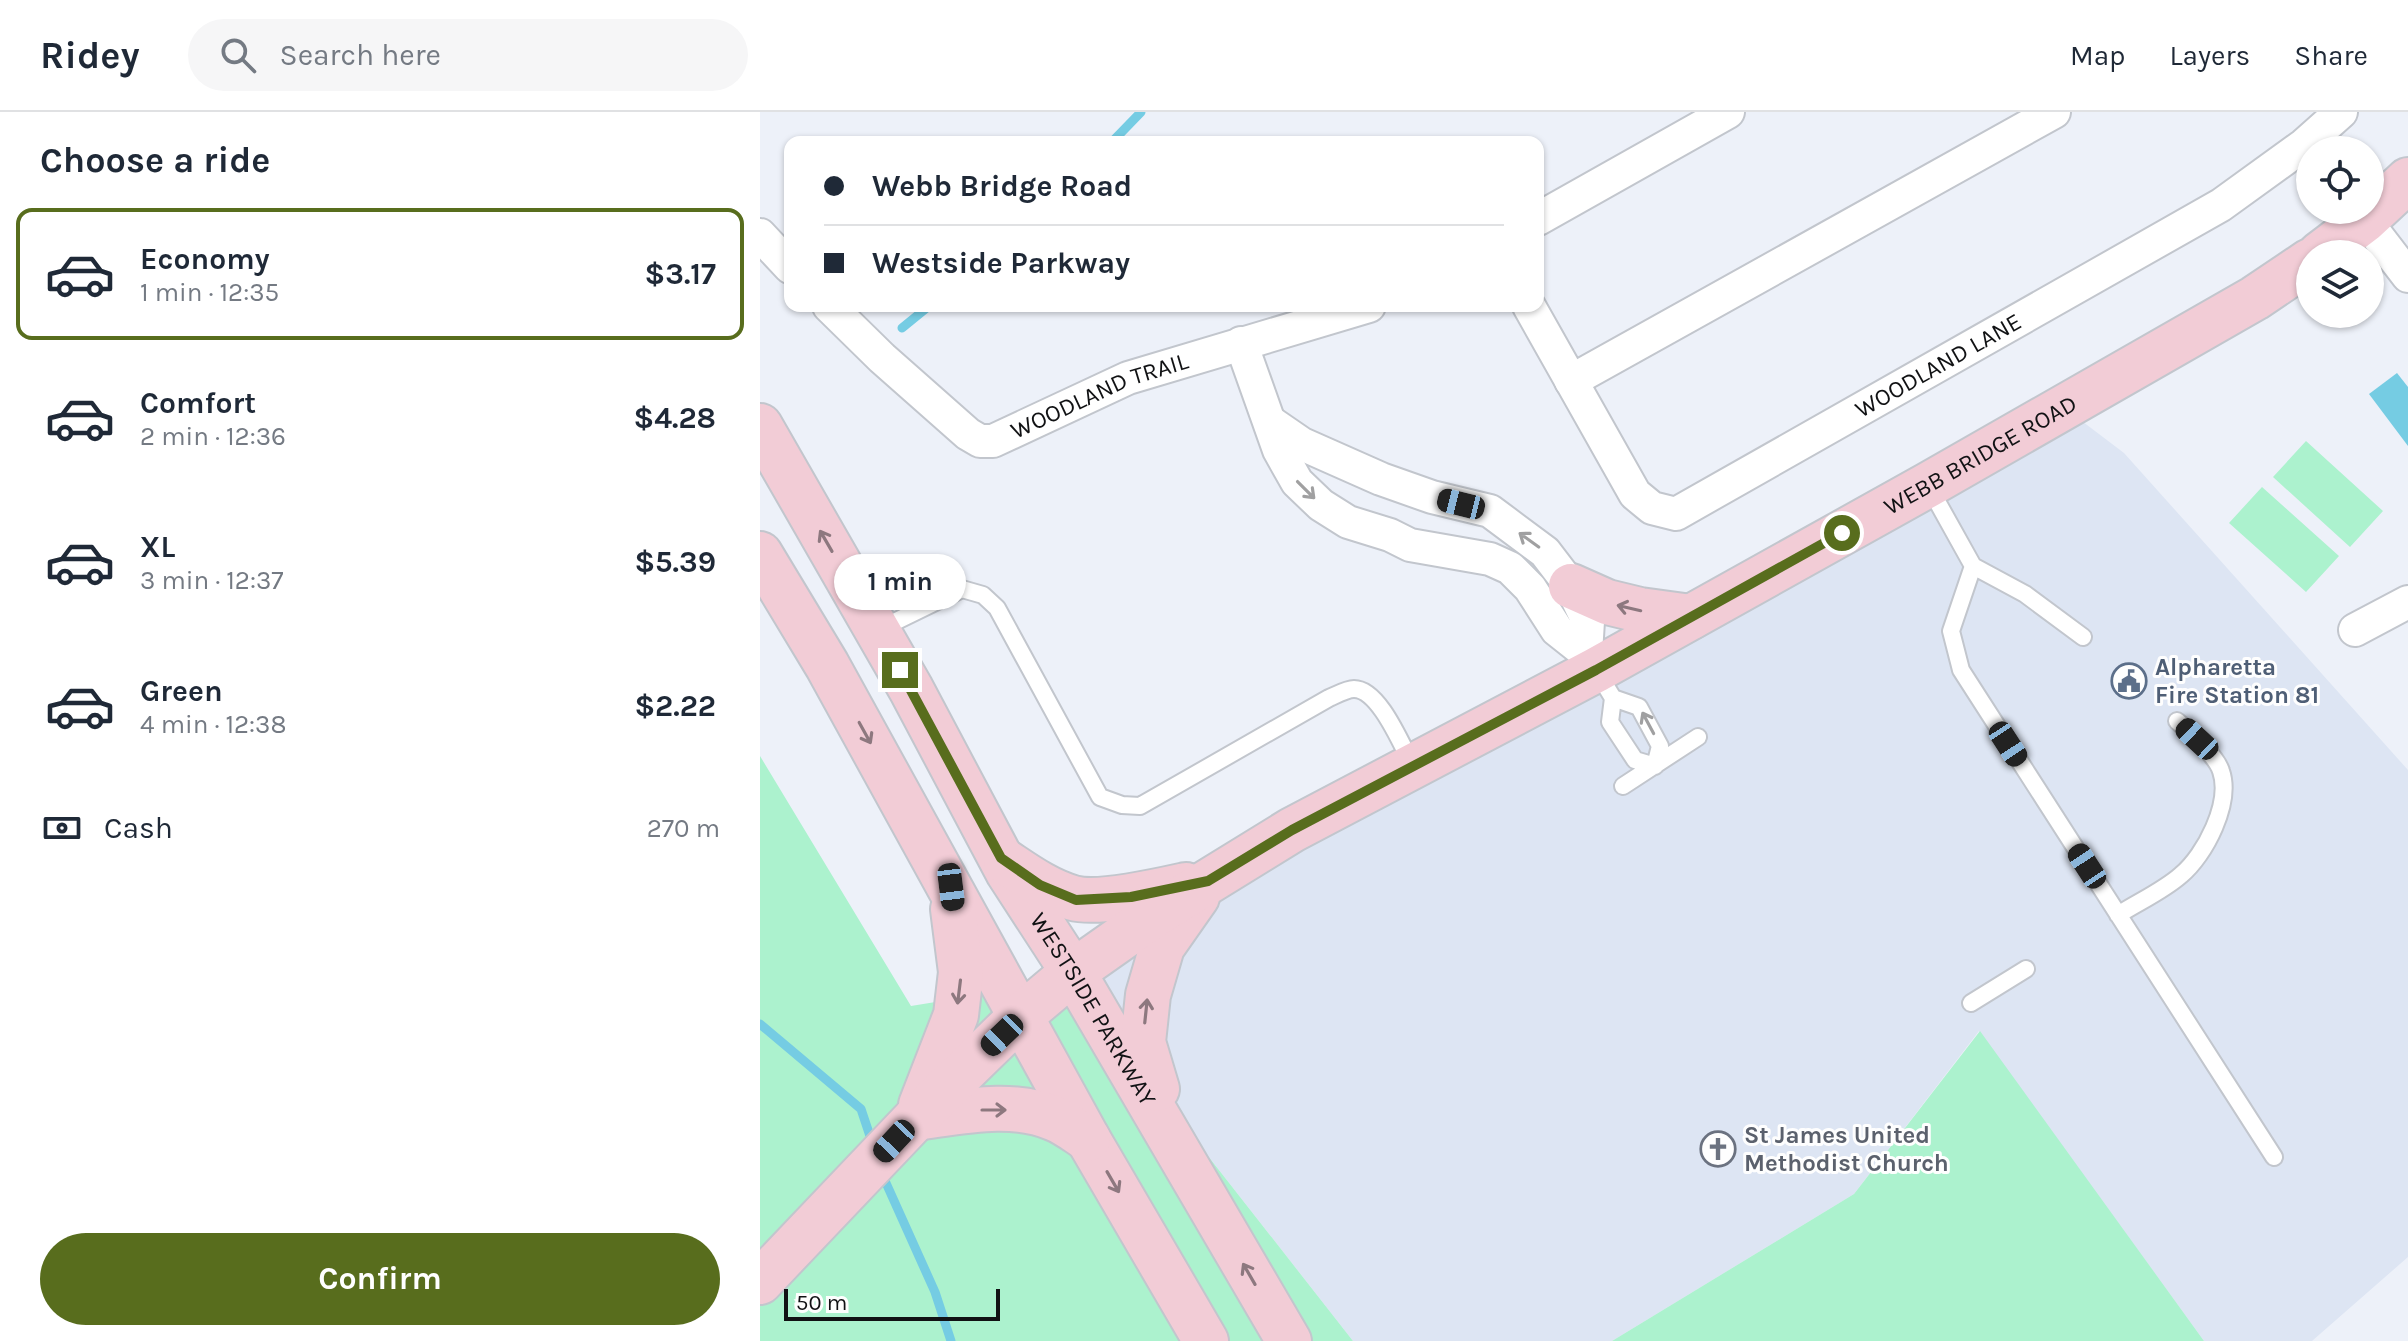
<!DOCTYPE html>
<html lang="en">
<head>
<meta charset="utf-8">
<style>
	:root { --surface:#fff; --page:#f6f6f7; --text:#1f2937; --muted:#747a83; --line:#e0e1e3; --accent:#586d1d }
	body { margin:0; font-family:Karla,sans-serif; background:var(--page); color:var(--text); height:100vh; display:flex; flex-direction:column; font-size:30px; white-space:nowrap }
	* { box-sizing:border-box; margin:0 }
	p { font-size:26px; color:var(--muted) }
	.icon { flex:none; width:44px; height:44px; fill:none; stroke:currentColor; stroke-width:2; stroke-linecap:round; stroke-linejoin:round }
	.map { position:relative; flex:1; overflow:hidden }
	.side { display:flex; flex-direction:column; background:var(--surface); width:760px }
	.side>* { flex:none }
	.hud { position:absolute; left:24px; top:24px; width:760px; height:176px; border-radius:16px; box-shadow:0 2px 6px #0004; display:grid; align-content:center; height:176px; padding:0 40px; background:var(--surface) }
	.controls { position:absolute; left:1536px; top:24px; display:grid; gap:16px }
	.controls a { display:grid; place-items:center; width:88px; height:88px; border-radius:50%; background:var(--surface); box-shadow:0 2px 6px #0004; font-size:40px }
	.scale { position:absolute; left:24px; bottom:20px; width:216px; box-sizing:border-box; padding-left:8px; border:4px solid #111214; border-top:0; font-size:22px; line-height:28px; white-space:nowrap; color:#111214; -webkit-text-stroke:6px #fefefe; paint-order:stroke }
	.end { position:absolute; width:36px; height:36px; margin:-18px; border:10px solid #586d1d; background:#fff; box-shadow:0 0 0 4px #fff }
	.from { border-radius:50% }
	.bubble { position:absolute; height:56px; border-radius:28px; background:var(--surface); box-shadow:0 2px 6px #0004; font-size:26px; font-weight:700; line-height:56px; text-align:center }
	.car { position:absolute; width:24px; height:48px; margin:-24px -12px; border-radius:10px; box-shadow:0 0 6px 2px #0007; background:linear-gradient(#222 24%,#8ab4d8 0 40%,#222 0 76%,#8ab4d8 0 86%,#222 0) }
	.hud b { display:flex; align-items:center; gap:28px; height:76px; font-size:30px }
	.hud b+b { border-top:2px solid var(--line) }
	.hud i { width:20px; height:20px; background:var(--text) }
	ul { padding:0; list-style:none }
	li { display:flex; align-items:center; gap:24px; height:132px; margin:0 16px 12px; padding:0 24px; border:4px solid transparent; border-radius:16px }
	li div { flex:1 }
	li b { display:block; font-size:30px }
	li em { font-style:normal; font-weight:700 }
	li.current { border-color:var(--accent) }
	li>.icon { width:72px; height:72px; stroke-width:1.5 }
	h2 { padding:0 40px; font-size:36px; line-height:96px }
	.pay { display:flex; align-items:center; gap:20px; height:88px; padding:0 40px; font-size:30px }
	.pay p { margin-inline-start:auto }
	.button { display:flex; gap:16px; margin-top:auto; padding:16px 40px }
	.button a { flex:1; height:92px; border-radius:48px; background:var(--accent); color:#fff; font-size:32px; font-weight:700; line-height:92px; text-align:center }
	header { display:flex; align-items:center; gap:48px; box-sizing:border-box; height:112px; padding:0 40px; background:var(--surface); border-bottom:2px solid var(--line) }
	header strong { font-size:38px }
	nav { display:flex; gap:44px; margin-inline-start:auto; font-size:28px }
	.search { width:560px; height:72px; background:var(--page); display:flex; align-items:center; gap:20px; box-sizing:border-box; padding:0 28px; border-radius:44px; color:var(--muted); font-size:30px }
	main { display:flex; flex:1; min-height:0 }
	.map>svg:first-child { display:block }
	.built { fill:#dde5f3 }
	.green { fill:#acf2ce }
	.water { fill:#75cce3 }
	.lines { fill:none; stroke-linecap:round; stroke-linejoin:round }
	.stream { stroke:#75cce3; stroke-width:9 }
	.lane-casing { stroke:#c2c6cd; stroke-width:20 }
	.street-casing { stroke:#c2c6cd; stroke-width:36 }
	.secondary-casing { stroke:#c2c6cd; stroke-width:48 }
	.lane { stroke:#fff; stroke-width:16 }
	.street { stroke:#fff; stroke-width:32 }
	.secondary { stroke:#f2ccd6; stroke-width:44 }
	.oneway { stroke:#a0a0a1 }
	.oneway2 { stroke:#8d787f }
	.route { stroke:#586d1d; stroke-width:10 }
	.labels { text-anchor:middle; stroke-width:6; stroke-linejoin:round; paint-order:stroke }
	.street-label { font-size:24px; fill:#111214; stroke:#fefefe }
	.service-label { font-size:24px; font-weight:bold; fill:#4e5e75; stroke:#fefefe; text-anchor:start }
	.worship-label { font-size:24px; font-weight:bold; fill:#5b616d; stroke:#fefefe; text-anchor:start }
</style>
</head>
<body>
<header>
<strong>Ridey</strong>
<div class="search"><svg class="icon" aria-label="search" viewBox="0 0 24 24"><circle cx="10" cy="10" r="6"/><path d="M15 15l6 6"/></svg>Search here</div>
<nav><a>Map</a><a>Layers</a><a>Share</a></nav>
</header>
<main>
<section class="side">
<h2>Choose a ride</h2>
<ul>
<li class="current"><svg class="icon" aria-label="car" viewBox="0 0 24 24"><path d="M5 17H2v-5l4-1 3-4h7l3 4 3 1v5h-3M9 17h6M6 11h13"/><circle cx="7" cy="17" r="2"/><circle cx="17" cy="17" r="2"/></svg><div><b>Economy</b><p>1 min · 12:35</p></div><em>$3.17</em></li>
<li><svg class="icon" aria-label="car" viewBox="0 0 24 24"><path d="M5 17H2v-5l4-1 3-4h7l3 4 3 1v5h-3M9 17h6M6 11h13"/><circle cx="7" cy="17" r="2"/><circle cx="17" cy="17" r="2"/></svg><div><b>Comfort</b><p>2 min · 12:36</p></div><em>$4.28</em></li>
<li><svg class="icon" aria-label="car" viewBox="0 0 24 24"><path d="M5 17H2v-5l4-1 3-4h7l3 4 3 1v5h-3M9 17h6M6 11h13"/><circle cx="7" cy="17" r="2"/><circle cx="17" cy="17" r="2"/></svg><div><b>XL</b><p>3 min · 12:37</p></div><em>$5.39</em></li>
<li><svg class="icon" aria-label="car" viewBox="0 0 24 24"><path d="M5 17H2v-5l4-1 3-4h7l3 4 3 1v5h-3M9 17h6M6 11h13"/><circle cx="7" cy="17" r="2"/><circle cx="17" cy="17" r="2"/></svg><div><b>Green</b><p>4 min · 12:38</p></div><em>$2.22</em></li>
</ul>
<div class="pay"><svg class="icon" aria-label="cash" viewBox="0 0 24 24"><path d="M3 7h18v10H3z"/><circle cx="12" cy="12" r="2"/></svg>Cash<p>270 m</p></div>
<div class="button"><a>Confirm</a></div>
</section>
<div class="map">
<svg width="1648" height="1229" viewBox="0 0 1648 1229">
	<rect width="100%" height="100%" fill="#edf1f9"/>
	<path class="built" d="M 1302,294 L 1364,341 L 1648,658 L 1648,1145 L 1552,1229 L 1444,1229 L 1219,919 L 1094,1082 L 852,1229 L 593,1229 L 310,868 Z"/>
	<path class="green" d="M 1546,329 L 1623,399 L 1590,435 L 1513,365 Z
		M 1502,375 L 1579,444 L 1546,480 L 1469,411 Z
		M 0,644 L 151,894 L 310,868 L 593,1229 L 0,1229 Z
		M 1220,919 L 1444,1229 L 852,1229 L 1094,1082 Z"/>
	<path class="water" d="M 1637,261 L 1648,275 L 1648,334 L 1609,282 Z"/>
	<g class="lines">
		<path class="stream" d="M 352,30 L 381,0
			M 142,216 L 169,194
			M 0,912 L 101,997 L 113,1033
			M 122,1062 L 175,1180 L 191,1229"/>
		<defs>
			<path id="lane" d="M 1169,375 L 1213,454 L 1191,519 L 1201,558 L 1514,1045
				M 1213,454 L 1265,482 L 1323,525
				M 120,517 L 202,477 L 223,483 L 237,496 L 340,685 L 362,693 L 380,694 L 569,586 C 576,583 587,577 594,577 C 619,577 641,632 652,652
				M 836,558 L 853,586 L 850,610 L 875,648 L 895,654
				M 853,586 L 879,595 L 900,634 L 895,654
				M 863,674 L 938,625
				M 1358,803 C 1378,790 1403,779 1421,763 C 1445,743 1472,691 1461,659 C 1456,643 1429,620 1417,609
				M 1211,891 L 1266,857"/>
			<g id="street">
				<path d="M 778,107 L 968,0"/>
				<path d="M 1605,108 L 1648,164"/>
				<path d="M 0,123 L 30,155"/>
				<path id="s1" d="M 69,194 L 122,246 L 208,322 L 220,329 L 233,329 L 368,266 L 609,194"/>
				<path id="s2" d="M 769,194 L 875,382 L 892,396 L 916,402 L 1461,93 L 1544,33 L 1581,0"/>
				<path d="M 481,231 L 519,338 L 537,370 L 561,393 L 588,410 L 630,423 L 650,433 L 730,447 L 750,456 L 770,476 L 797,518 L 826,541"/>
				<path d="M 811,269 L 1294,0"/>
				<path d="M 510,310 L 542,332 L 621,367 L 672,385 L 730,399 L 785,440 L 811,474 L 828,509 L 826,541 L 834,554"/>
				<path d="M 1595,518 L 1648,490"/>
			</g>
			<g id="secondary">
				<path d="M 1560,142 L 1605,108 L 1648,68"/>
				<path id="s3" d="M 0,314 L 151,577 L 248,760 L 313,860 L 529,1229"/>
				<path d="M 0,442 L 67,553 L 328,1027 L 446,1229"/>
				<path d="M 811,474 L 847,490 L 880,498 L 931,505"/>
				<path d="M 246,750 C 267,764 288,779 313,786 C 338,793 399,779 426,773"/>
				<path d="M 397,977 L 383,930 L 388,883 L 402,835 L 437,785"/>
				<path d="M 161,993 L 196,903 L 201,860 L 193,797"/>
				<path d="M 156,1006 C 201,1000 252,988 295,1007 C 307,1012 317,1020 328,1027"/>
				<path id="s4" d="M 0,1170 L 156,1006 L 262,903 L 313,860 L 394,803 L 532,718 L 836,558 L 1168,373 L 1495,186 L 1550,149"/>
			</g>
		</defs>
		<use href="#lane" class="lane-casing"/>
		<use href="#street" class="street-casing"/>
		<use href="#secondary" class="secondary-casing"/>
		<use href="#lane" class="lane"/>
		<use href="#street" class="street"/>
		<use href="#secondary" class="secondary"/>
	</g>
	<defs><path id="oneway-shaft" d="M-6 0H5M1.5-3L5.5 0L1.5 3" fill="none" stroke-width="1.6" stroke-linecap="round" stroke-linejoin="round" transform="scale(2)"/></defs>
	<g class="oneway">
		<use href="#oneway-shaft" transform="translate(546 378) rotate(45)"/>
		<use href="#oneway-shaft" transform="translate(769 428) rotate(-144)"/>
		<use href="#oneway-shaft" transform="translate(888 611) rotate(-118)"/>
	</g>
	<g class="oneway2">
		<use href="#oneway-shaft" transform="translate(66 429) rotate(-120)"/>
		<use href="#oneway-shaft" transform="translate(869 496) rotate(-167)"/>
		<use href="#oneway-shaft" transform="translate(105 621) rotate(61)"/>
		<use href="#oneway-shaft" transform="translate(199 880) rotate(97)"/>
		<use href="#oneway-shaft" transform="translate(386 899) rotate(-84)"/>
		<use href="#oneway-shaft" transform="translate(234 998)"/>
		<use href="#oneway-shaft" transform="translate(353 1070) rotate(60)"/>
		<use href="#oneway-shaft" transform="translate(489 1162) rotate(-120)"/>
	</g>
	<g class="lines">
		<path class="route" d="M 140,558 L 241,746 L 280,773 L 316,788 L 371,785 L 448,769 L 532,718 L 836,558 L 1082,421"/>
	</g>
	<defs>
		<symbol id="civic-ring" viewBox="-11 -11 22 22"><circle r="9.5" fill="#fefefe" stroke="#5c6f8a" stroke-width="1.5"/><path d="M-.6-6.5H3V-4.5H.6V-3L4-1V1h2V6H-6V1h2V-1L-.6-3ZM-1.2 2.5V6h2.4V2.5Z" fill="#5c6f8a"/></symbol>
		<symbol id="church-ring" viewBox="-11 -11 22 22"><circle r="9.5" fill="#fefefe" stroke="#6b7280" stroke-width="1.5"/><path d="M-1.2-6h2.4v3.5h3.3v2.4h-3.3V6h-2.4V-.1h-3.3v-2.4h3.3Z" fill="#6b7280"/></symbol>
	</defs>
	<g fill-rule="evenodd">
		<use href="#civic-ring" x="1349" y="549" width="40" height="40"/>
		<use href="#church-ring" x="938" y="1017" width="40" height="40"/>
	</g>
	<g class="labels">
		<g class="street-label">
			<text dy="8" stroke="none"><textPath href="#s2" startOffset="564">WOODLAND LANE</textPath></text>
			<text dy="8" stroke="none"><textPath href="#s1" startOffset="332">WOODLAND TRAIL</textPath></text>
			<text dy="8" stroke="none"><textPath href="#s4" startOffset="1486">WEBB BRIDGE ROAD</textPath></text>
			<text dy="8" stroke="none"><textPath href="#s3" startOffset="672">WESTSIDE PARKWAY</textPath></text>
		</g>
		<g class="service-label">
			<text x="1395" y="563">Alpharetta<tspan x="1395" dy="28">Fire Station 81</tspan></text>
		</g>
		<g class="worship-label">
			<text x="984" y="1031">St James United<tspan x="984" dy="28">Methodist Church</tspan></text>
		</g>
	</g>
</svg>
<div class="controls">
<a><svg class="icon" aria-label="locate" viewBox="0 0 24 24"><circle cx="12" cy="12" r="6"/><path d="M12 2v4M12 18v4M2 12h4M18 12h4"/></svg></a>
<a><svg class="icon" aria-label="layers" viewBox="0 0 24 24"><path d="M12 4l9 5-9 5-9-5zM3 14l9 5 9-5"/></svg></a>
</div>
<div class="scale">50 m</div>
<i class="end from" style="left:1082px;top:421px"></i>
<i class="end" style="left:140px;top:558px"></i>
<div class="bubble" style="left:74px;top:442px;width:132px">1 min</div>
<i class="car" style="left:701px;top:392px;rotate:284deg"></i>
<i class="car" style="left:1437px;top:627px;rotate:313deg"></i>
<i class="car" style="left:1248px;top:632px;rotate:147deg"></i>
<i class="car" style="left:1327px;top:754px;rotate:327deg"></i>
<i class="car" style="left:191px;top:775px;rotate:173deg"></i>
<i class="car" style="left:242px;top:923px;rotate:226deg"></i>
<i class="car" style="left:134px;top:1029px;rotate:223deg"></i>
<div class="hud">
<b><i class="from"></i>Webb Bridge Road</b>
<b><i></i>Westside Parkway</b>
</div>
</div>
</main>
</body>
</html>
